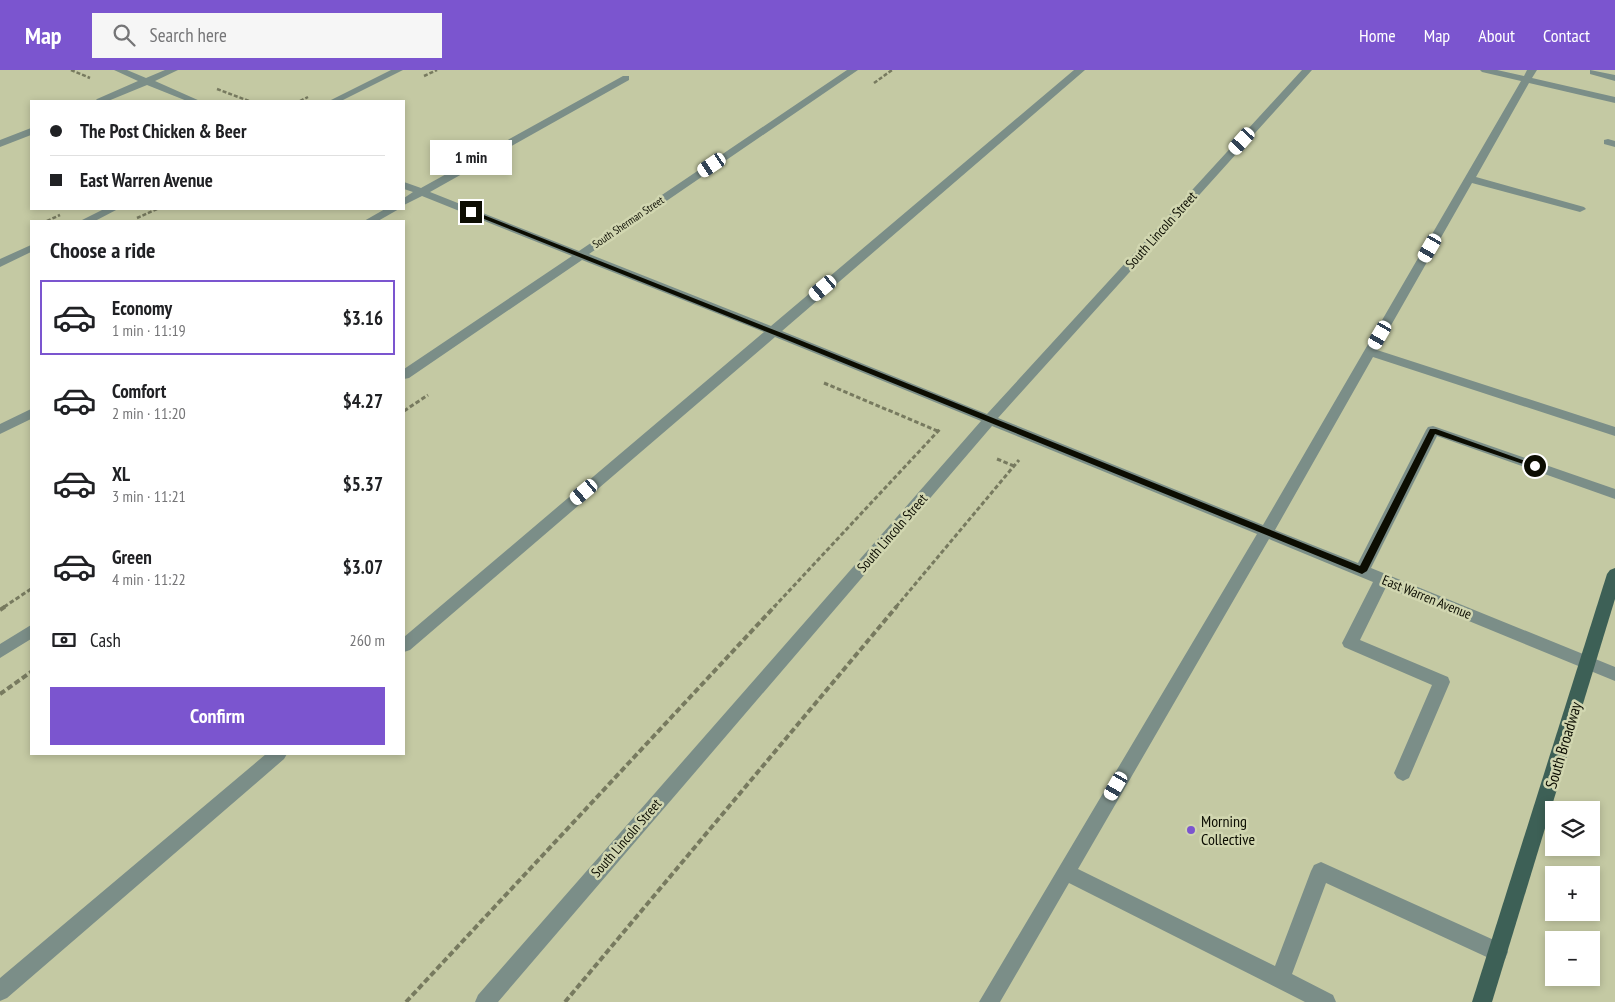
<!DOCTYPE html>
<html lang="en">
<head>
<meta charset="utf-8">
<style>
	:root { --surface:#fff; --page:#f6f6f6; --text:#202124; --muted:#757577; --line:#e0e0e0; --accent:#7b55cf }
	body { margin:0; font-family:"PT Sans Narrow",sans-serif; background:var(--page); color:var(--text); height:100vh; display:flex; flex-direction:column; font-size:19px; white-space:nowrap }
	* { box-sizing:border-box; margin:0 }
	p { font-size:16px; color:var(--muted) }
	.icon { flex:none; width:28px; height:28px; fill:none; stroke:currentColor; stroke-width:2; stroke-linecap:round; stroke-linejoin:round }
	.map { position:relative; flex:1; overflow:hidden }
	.details { position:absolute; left:30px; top:150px; width:375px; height:535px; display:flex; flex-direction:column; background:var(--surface); border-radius:0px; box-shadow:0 2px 8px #0003 }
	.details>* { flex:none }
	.top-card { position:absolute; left:30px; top:30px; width:375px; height:110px; border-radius:0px; box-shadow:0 2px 8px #0003; display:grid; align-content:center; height:110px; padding:0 20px; background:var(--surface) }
	.buttons { position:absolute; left:1545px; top:731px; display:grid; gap:10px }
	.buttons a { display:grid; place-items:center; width:55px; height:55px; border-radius:0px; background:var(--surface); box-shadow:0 2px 8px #0003; font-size:25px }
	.end { position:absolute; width:22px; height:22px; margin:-11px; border:6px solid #0c0d02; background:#fff; box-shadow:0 0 0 2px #fff }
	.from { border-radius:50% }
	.bubble { position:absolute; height:35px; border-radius:0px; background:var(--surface); box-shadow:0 2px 8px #0003; font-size:16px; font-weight:700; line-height:35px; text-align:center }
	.car { position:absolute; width:15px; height:30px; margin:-15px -8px; border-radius:6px; box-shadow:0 0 4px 1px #0007; background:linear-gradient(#fff 24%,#345 0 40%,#fff 0 76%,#345 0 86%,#fff 0) }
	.top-card b { display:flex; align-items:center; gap:18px; height:48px; font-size:19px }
	.top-card b+b { border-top:1px solid var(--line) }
	.top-card i { width:12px; height:12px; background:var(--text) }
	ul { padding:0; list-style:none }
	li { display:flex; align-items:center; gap:15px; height:75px; margin:0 10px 8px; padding:0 10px; border:2px solid transparent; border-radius:0px }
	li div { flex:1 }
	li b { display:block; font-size:19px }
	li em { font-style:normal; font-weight:700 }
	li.selected { border-color:var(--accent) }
	li>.icon { width:45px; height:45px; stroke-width:1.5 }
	h2 { padding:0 20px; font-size:22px; line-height:60px }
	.pay { display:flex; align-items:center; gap:12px; height:55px; padding:0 20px; font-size:19px }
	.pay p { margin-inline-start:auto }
	.cta { display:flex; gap:10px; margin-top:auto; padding:10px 20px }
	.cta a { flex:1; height:58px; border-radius:0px; background:var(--accent); color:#fff; font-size:20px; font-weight:700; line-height:58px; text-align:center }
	header { display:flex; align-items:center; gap:30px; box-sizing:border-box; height:70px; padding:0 25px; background:var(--accent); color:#fff }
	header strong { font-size:24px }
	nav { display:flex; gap:28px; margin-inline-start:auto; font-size:18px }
	.search { width:350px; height:45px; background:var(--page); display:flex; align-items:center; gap:12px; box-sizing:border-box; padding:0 18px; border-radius:0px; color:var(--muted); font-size:19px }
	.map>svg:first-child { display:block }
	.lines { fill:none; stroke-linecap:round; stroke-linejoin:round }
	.path-far2 { stroke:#777a5f; stroke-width:2.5; stroke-dasharray:4 2; stroke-linecap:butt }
	.path-far1 { stroke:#777a5f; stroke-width:3; stroke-dasharray:4.5 2.5; stroke-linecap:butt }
	.path { stroke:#777a5f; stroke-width:4; stroke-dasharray:6 3; stroke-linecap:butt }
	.minor { fill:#7b8e88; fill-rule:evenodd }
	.major { fill:#3d6056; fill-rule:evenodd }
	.route { fill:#0c0d02 }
	.poi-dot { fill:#7b55cf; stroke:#d1d6b0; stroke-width:2 }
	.labels { text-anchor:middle; stroke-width:5; stroke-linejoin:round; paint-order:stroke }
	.far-street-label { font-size:11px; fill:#0c0d02; stroke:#d1d6b0 }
	.street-label { font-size:14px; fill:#0c0d02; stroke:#d1d6b0 }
	.near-street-label { font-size:16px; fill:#0c0d02; stroke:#d1d6b0 }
	.near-poi-label { font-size:16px; fill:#0c0d02; stroke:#d1d6b0; text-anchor:start }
</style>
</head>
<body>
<header>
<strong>Map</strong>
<div class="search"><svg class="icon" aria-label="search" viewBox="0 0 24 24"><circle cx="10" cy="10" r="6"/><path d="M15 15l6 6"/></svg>Search here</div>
<nav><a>Home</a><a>Map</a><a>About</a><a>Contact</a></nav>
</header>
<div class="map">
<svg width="1615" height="932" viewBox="0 0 1615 932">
	<rect width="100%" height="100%" fill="#c4c9a3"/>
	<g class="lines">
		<path class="path-far2" d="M 71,0 L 90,8
			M 424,6 L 437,0
			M 874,13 L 892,0
			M 217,19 L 249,31
			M 300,31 L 308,27
			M 137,148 L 157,139
			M 47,151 L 60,145"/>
		<path class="path-far1" d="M 824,313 L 940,362
			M 404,341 L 428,325
			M 997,389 L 1014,396
			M 4,537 L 31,519
			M 774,537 L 941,358
			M 896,537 L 1019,390"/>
		<path class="path" d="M 0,540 L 6,536
			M 0,624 L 31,602
			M 406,932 L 775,536
			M 565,932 L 897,536"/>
		<path class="minor" d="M 114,0 L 127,0 L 146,8 L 165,0 L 178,0 L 155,11 L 200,31 L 187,31 L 147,15 L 108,31 L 95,31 L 97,29 L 138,11 Z
			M 391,0 L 403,0 L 341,31 L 329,31 Z
			M 847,0 L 858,0 L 589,184 L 771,256 L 1074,0 L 1085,0 L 782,261 L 987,344 L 1302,0 L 1312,0 L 998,348 L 1263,455 L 1521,11 L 1482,2 L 1480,0 L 1497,0 L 1524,6 L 1527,0 L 1537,0 L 1532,8 L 1615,27 L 1615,33 L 1529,13 L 1476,107 L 1584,137 L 1586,139 L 1580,142 L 1472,113 L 1377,280 L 1615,357 L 1615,366 L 1373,287 L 1275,460 L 1358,493 L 1426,360 L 1428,357 L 1433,356 L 1615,419 L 1615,429 L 1437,366 L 1371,498 L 1615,597 L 1615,611 L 1386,517 L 1360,570 L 1448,607 L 1450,612 L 1409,708 L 1403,711 L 1397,708 L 1394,703 L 1432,615 L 1344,577 L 1342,573 L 1373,512 L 1269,469 L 1078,799 L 1275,896 L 1311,801 L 1314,795 L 1321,792 L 1505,875 L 1508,882 L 1505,889 L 1498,891 L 1491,889 L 1326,813 L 1292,904 L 1333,925 L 1336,932 L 1305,932 L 1069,813 L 1000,932 L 979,932 L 1257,464 L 992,356 L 498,932 L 475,932 L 478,925 L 981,351 L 775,267 L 410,580 L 404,582 L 404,567 L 764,262 L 582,190 L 409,308 L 404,309 L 404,299 L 572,186 L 422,126 L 404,135 L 404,128 L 413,122 L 404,119 L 404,112 L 421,118 L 623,6 L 629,6 L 629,10 L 430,122 L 579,181 Z
			M 1590,0 L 1615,5 L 1615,11 L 1590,4 Z
			M 31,58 L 31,65 L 0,77 L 0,70 Z
			M 1608,69 L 1615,71 L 1615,77 L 1604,74 L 1604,70 Z
			M 104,139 L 118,139 L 95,151 L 80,151 Z
			M 385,139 L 399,139 L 378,151 L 364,151 Z
			M 31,175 L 31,182 L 0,197 L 0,189 Z
			M 31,339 L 31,349 L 0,364 L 0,354 Z
			M 31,555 L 31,569 L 0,588 L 0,574 Z
			M 266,684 L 287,684 L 284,689 L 7,928 L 0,931 L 0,908 Z"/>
		<path class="major" d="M 1615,498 L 1615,529 L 1492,932 L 1472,932 L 1607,504 L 1610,500 Z"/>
	</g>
	<path class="route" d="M 471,140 L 792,267 L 1360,496 L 1430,359 L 1436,359 L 1539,396 L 1532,397 L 1435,364 L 1367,501 L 1362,504 L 787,270 L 469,143 Z"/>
	<circle class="poi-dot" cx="1191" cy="760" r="5"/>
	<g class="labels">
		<g class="far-street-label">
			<text transform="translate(628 152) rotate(-34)" y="4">South Sherman Street</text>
		</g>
		<g class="street-label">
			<text transform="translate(1161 160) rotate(-48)" y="5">South Lincoln Street</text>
			<text transform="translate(892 463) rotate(-49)" y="5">South Lincoln Street</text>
			<text transform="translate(1427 527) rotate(22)" y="5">East Warren Avenue</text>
			<text transform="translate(626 768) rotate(-49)" y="5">South Lincoln Street</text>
		</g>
		<g class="near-street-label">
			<text transform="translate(1563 675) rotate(-73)" y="6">South Broadway</text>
		</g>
		<g class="near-poi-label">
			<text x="1201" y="757">Morning<tspan x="1201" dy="18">Collective</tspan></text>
		</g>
	</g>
</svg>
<div class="buttons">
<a><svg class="icon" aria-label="layers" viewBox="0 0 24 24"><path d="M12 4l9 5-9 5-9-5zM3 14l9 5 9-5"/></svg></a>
<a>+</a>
<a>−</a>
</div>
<i class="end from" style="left:1535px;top:396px"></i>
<i class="end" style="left:471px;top:142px"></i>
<div class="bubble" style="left:430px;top:70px;width:82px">1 min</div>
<i class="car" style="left:1242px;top:71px;rotate:222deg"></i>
<i class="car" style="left:712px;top:95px;rotate:236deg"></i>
<i class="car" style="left:1430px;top:178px;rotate:210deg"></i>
<i class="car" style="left:823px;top:218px;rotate:230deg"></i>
<i class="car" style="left:1380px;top:265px;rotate:210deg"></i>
<i class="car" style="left:584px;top:422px;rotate:230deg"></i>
<i class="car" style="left:1116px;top:716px;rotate:210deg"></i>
<div class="top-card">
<b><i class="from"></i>The Post Chicken &amp; Beer</b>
<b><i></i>East Warren Avenue</b>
</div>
<section class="details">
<h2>Choose a ride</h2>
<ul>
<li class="selected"><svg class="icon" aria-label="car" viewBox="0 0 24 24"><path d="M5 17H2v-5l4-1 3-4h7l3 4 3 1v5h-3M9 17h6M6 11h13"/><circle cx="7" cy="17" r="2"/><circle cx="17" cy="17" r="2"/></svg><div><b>Economy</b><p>1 min · 11:19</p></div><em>$3.16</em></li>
<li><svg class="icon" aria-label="car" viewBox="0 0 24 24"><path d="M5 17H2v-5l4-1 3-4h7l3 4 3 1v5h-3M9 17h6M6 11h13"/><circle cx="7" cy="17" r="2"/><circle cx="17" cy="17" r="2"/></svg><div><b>Comfort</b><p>2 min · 11:20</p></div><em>$4.27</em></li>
<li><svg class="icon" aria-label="car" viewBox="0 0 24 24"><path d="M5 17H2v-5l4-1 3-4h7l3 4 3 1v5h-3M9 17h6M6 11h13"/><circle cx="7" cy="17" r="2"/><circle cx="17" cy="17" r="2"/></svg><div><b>XL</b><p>3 min · 11:21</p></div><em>$5.37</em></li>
<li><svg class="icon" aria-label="car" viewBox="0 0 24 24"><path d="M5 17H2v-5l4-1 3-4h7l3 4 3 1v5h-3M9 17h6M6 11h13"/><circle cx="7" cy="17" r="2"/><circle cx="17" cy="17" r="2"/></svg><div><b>Green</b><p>4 min · 11:22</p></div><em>$3.07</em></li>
</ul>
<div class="pay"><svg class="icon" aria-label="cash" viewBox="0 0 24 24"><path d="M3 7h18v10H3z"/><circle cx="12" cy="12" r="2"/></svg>Cash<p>260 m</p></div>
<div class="cta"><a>Confirm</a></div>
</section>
</div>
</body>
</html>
